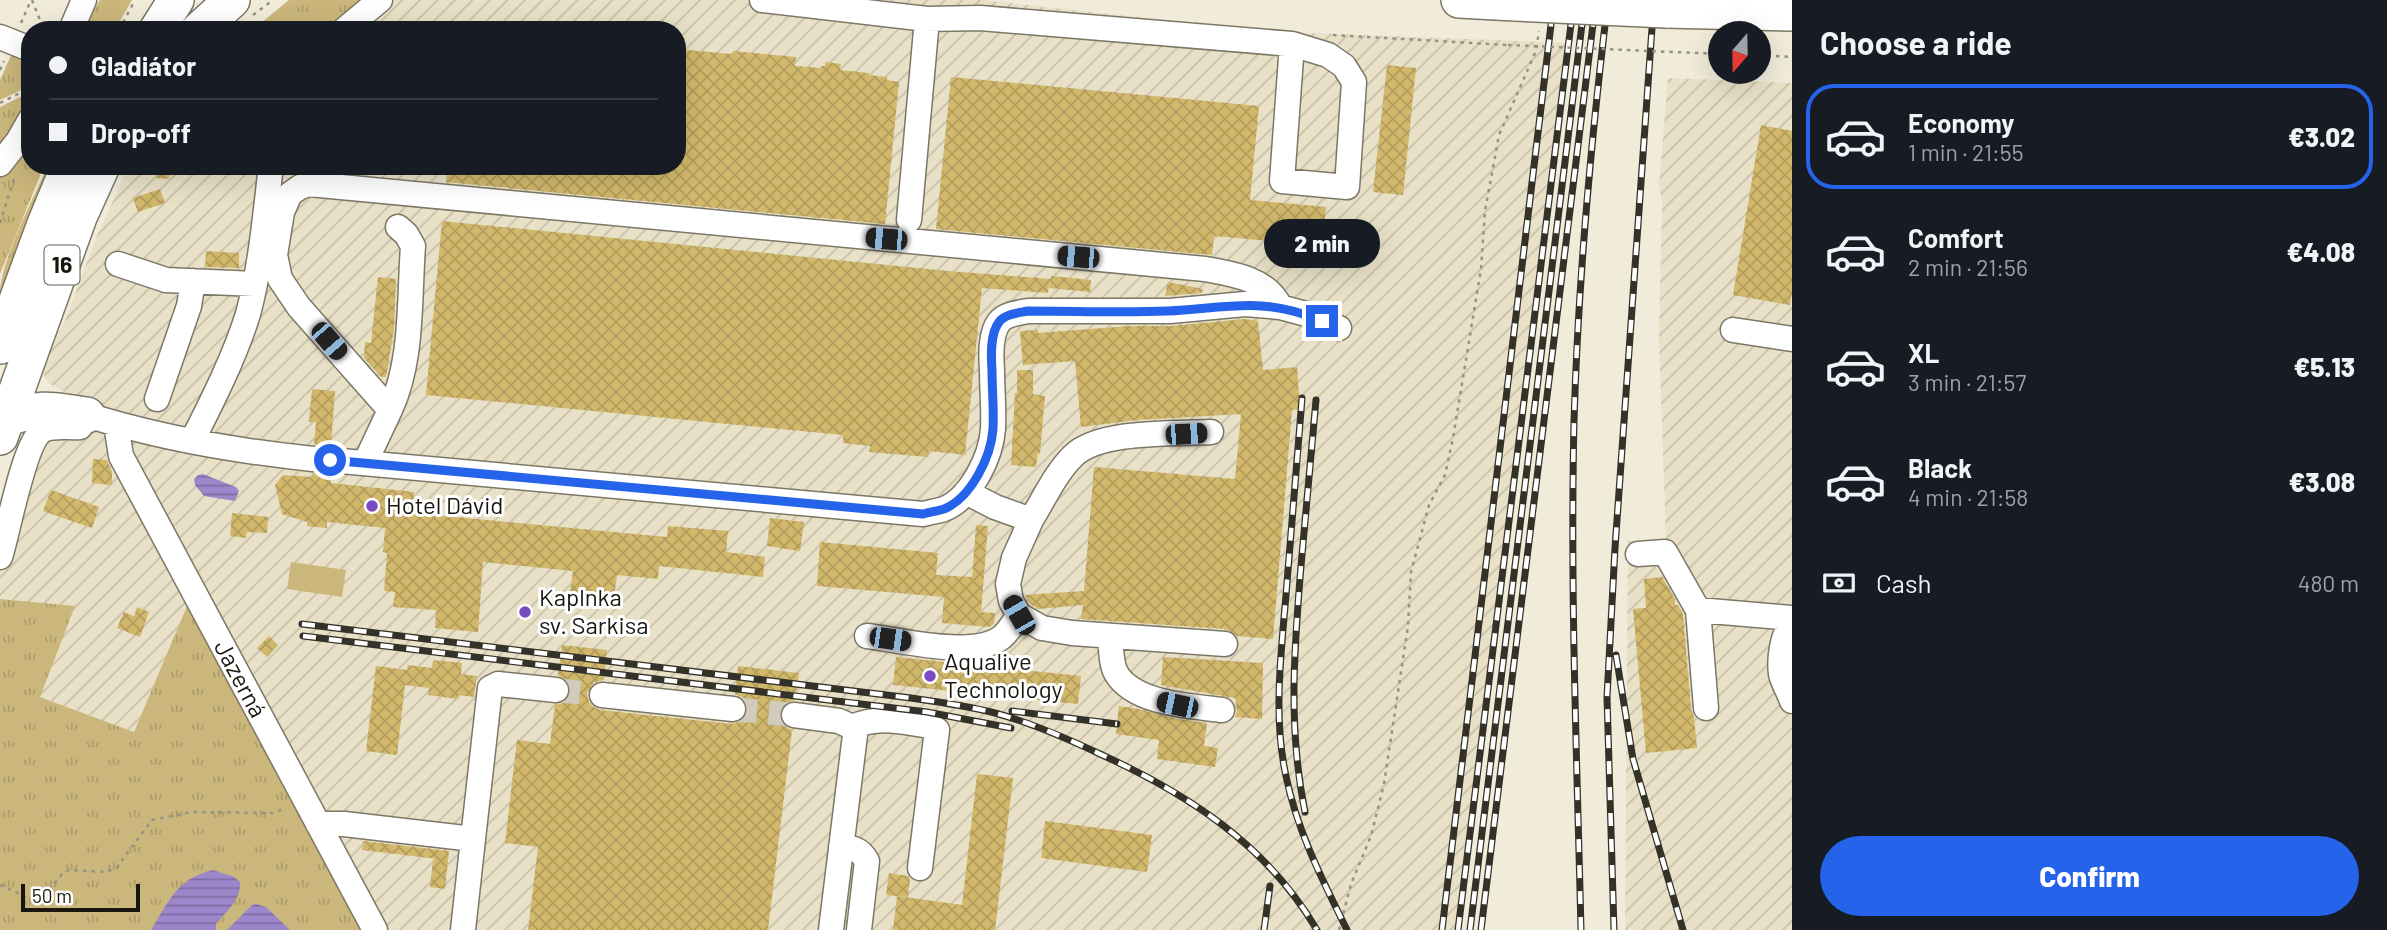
<!DOCTYPE html>
<html lang="en">
<head>
<meta charset="utf-8">
<style>
	:root { --surface:#171b24; --page:#242831; --text:#f1f3f6; --muted:#9ea1a6; --line:#363941; --accent:#2563eb }
	body { margin:0; font-family:Barlow,sans-serif; background:var(--page); color:var(--text); height:100vh; display:flex; flex-direction:column; font-size:26px; white-space:nowrap }
	* { box-sizing:border-box; margin:0 }
	p { font-size:23px; color:var(--muted) }
	.icon { flex:none; width:38px; height:38px; fill:none; stroke:currentColor; stroke-width:2; stroke-linecap:round; stroke-linejoin:round }
	.map { position:relative; flex:1; overflow:hidden }
	.sheet { display:flex; flex-direction:column; background:var(--surface); width:595px }
	.sheet>* { flex:none }
	.hud { position:absolute; left:21px; top:21px; width:665px; height:154px; border-radius:28px; box-shadow:0 7px 28px #0002; display:grid; align-content:center; height:154px; padding:0 28px; background:var(--surface) }
	.needle { width:46px; rotate:200deg }
	.tools { position:absolute; left:1708px; top:21px; display:grid; gap:14px }
	.tools a { display:grid; place-items:center; width:63px; height:63px; border-radius:50%; background:var(--surface); box-shadow:0 7px 28px #0002; font-size:35px }
	.scale { position:absolute; left:21px; bottom:18px; width:119px; box-sizing:border-box; padding-left:7px; border:4px solid #18160f; border-top:0; font-size:19px; line-height:24px; white-space:nowrap; color:#18160f; -webkit-text-stroke:5px #fff; paint-order:stroke }
	.end { position:absolute; width:32px; height:32px; margin:-16px; border:9px solid #2563eb; background:#fff; box-shadow:0 0 0 4px #fff }
	.from { border-radius:50% }
	.bubble { position:absolute; height:49px; border-radius:24px; background:var(--surface); box-shadow:0 7px 28px #0002; font-size:23px; font-weight:800; line-height:49px; text-align:center }
	.car { position:absolute; width:21px; height:42px; margin:-21px -10px; border-radius:9px; box-shadow:0 0 5px 2px #0007; background:linear-gradient(#222 24%,#8ab4d8 0 40%,#222 0 76%,#8ab4d8 0 86%,#222 0) }
	.hud b { display:flex; align-items:center; gap:24px; height:66px; font-size:26px }
	.hud b+b { border-top:2px solid var(--line) }
	.hud i { width:18px; height:18px; background:var(--text) }
	ul { padding:0; list-style:none }
	li { display:flex; align-items:center; gap:21px; height:105px; margin:0 14px 10px; padding:0 14px; border:4px solid transparent; border-radius:28px }
	li div { flex:1 }
	li b { display:block; font-size:26px }
	li em { font-style:normal; font-weight:800 }
	li.on { border-color:var(--accent) }
	li>.icon { width:63px; height:63px; stroke-width:1.5 }
	h2 { padding:0 28px; font-size:32px; line-height:84px }
	.pay { display:flex; align-items:center; gap:18px; height:77px; padding:0 28px; font-size:26px }
	.pay p { margin-inline-start:auto }
	.primary-button { display:flex; gap:14px; margin-top:auto; padding:14px 28px }
	.primary-button a { flex:1; height:80px; border-radius:42px; background:var(--accent); color:#fff; font-size:28px; font-weight:800; line-height:80px; text-align:center }
	main { display:flex; flex:1; min-height:0 }
	.map>svg:first-child { display:block }
	.industrial { fill:url(#industrial-furrows) }
	.grass { fill:url(#grass-tufts) }
	.garden { fill:#cbb77b }
	.water { fill:url(#water-rules) }
	.building { fill:url(#building-cross-hatch) }
	.lines { fill:none; stroke-linecap:round; stroke-linejoin:round }
	.minor-tunnel { stroke:#d0cbbb; stroke-width:24; stroke-dasharray:24 12; stroke-linecap:butt }
	.minor-casing { stroke:#7c7766; stroke-width:27 }
	.highway-casing { stroke:#7c7766; stroke-width:38 }
	.path { stroke:#969285; stroke-width:2.5; stroke-dasharray:3.5 5; stroke-linecap:butt }
	.minor { stroke:#fff; stroke-width:24 }
	.highway { stroke:#fff; stroke-width:35 }
	.rail-casing { stroke:#333128; stroke-width:7 }
	.rail { stroke:#fff; stroke-width:4.5; stroke-dasharray:13; stroke-linecap:butt }
	.highway-bridge-casing { stroke:#7c7766; stroke-width:38; stroke-linecap:butt }
	.path-bridge { stroke:#969285; stroke-width:2.5; stroke-dasharray:3.5 5; stroke-linecap:butt }
	.highway-bridge { stroke:#fff; stroke-width:35 }
	.route { stroke:#2563eb; stroke-width:9 }
	.poi-dot { fill:#7a4ac2; stroke:#fff; stroke-width:2.5 }
	.labels { text-anchor:middle; stroke-width:6; stroke-linejoin:round; paint-order:stroke }
	.shield { fill:#fff; stroke:#5d5c57; stroke-width:2 }
	.shield-label { font-size:23px; font-weight:bold; fill:#18160f }
	.poi-label { font-size:24px; fill:#18160f; stroke:#fff; text-anchor:start }
	.street-label { font-size:24px; fill:#18160f; stroke:#fff }
</style>
</head>
<body>
<main>
<div class="map">
<svg width="1792" height="930" viewBox="0 0 1792 930">
	<defs>
		<pattern id="industrial-furrows" width="10" height="10" patternUnits="userSpaceOnUse" patternTransform="scale(1.75)"><rect width="10" height="10" fill="#e9e1c7"/><path d="M-1 1l2-2M0 10L10 0M9 11l2-2" fill="none" stroke="#c7c0aa"/></pattern>
		<pattern id="grass-tufts" width="24" height="20" patternUnits="userSpaceOnUse" patternTransform="scale(1.75)"><rect width="24" height="20" fill="#cbb77b"/><path d="M3 7l-1-3M5 7V3M7 7l1-3M15 17l-1-3M17 17v-4M19 17l1-3" fill="none" stroke="#ae9d69"/></pattern>
		<pattern id="water-rules" width="6" height="5" patternUnits="userSpaceOnUse" patternTransform="scale(1.75)"><rect width="6" height="5" fill="#9d87cb"/><path d="M0 2.5h6" fill="none" stroke="#7f6da3"/></pattern>
		<pattern id="building-cross-hatch" width="8" height="8" patternUnits="userSpaceOnUse" patternTransform="scale(1.75)"><rect width="8" height="8" fill="#d1b86b"/><path d="M0 0l8 8M0 8l8-8" fill="none" stroke="#b39d5c"/></pattern>
	</defs>
	<rect width="100%" height="100%" fill="#f1ebd9"/>
	<path class="industrial" d="M 364,0 L 981,0 L 1181,22 L 1310,33 L 1569,43 L 1459,930 L 375,930 L 193,593 L 134,732 L 40,697 L 0,599 L 0,503 L 24,433 L 30,425 L 70,395 L 50,384 L 45,378 L 42,370 L 44,356 L 64,323 L 96,238 L 129,166 L 677,166 L 677,30 L 330,30 Z
		M 1668,78 L 1792,83 L 1792,930 L 1625,930 L 1628,541 L 1666,540 L 1659,341 L 1662,201 L 1659,185 Z"/>
	<path class="grass" d="M 100,0 L 132,0 L 115,30 L 80,30 C 85,18 94,11 100,0 Z
		M 289,0 L 364,0 L 330,30 L 252,30 Z
		M 13,51 L 30,58 L 30,86 L 0,100 L 0,80 Z
		M 30,92 C 30,117 15,133 0,152 L 0,107 Z
		M 30,136 L 30,166 L 44,166 L 0,274 L 0,176 Z
		M 48,166 L 51,166 L 0,293 C 0,263 34,196 48,166 Z
		M 193,592 L 375,930 L 0,930 L 0,599 L 75,606 L 40,697 L 134,732 Z"/>
	<path class="garden" d="M 291,562 L 346,570 L 342,597 L 287,589 Z"/>
	<path class="water" d="M 203,474 L 236,487 L 239,491 L 235,501 L 204,496 L 195,485 L 194,479 L 198,475 Z
		M 213,870 L 234,877 L 240,882 C 241,900 227,911 216,924 L 216,930 L 151,930 C 169,901 176,879 213,870 Z
		M 256,904 L 266,907 L 290,930 L 227,930 L 252,905 Z"/>
	<path class="building" d="M 677,49 L 731,54 L 734,51 L 796,57 L 795,66 L 821,68 L 821,66 L 825,66 L 825,62 L 841,64 L 840,70 L 869,73 L 869,75 L 887,77 L 887,80 L 899,82 L 885,224 L 446,182 L 448,166 L 677,166 Z
		M 1387,65 L 1416,68 L 1403,195 L 1373,192 Z
		M 951,77 L 1259,106 L 1250,200 L 1326,207 L 1322,246 L 1214,236 L 1212,255 L 936,229 Z
		M 1761,125 L 1792,131 L 1792,293 L 1790,305 L 1733,295 Z
		M 157,166 L 170,166 L 169,179 L 156,178 Z
		M 160,189 L 165,203 L 138,212 L 133,198 Z
		M 442,221 L 948,271 L 1050,279 L 1048,293 L 982,288 L 965,455 L 929,451 L 928,457 L 869,452 L 870,446 L 843,443 L 843,435 L 426,395 Z
		M 206,251 L 239,253 L 239,268 L 205,267 Z
		M 1051,276 L 1091,280 L 1090,292 L 1049,288 Z
		M 378,277 L 396,279 L 394,329 L 386,377 L 381,377 L 364,358 L 365,342 L 371,343 Z
		M 1168,282 L 1203,289 L 1202,293 L 1165,296 Z
		M 1245,319 L 1258,321 L 1263,370 L 1297,367 L 1300,409 L 1292,410 L 1273,639 L 1237,636 L 1226,629 L 1081,619 L 1083,605 L 1039,609 L 1030,604 L 1025,595 L 1084,591 L 1094,467 L 1235,479 L 1241,414 L 1137,420 L 1081,427 L 1075,361 L 1023,365 L 1020,331 L 1038,330 L 1038,333 L 1130,326 L 1171,326 Z
		M 1017,370 L 1033,370 L 1033,394 L 1045,396 L 1040,454 L 1038,453 L 1036,467 L 1011,465 L 1015,393 L 1017,393 Z
		M 312,389 L 335,391 L 331,445 L 322,448 L 314,444 L 316,422 L 309,422 Z
		M 93,459 L 107,460 L 112,472 L 112,485 L 92,483 Z
		M 321,471 L 329,475 L 331,483 L 414,492 L 412,513 L 667,537 L 668,526 L 728,531 L 726,552 L 765,557 L 763,577 L 659,566 L 658,579 L 617,575 L 613,605 L 569,599 L 573,571 L 483,562 L 478,632 L 435,628 L 436,610 L 393,607 L 395,592 L 384,591 L 387,553 L 383,552 L 385,528 L 327,522 L 327,528 L 307,526 L 307,522 L 282,514 L 275,485 L 283,475 L 312,477 L 312,474 Z
		M 51,490 L 99,507 L 92,528 L 43,511 Z
		M 232,513 L 268,517 L 267,533 L 247,532 L 246,538 L 230,536 Z
		M 770,518 L 804,522 L 800,551 L 767,546 Z
		M 976,525 L 988,526 L 981,612 L 995,613 L 994,624 L 989,627 L 942,623 L 944,597 L 817,586 L 820,542 L 938,553 L 936,575 L 972,577 Z
		M 1662,577 L 1675,599 L 1675,605 L 1678,605 L 1683,614 L 1691,709 L 1694,717 L 1697,748 L 1646,753 L 1633,609 L 1646,608 L 1644,579 Z
		M 137,607 L 149,612 L 140,637 L 117,628 L 124,612 L 134,616 Z
		M 269,636 L 278,645 L 267,657 L 257,648 Z
		M 562,645 L 607,650 L 604,680 L 595,682 L 587,693 L 589,702 L 594,707 L 600,710 L 731,724 L 740,722 L 748,711 L 746,702 L 742,697 L 735,694 L 738,666 L 799,673 L 795,700 L 783,705 L 779,714 L 784,726 L 792,730 L 768,930 L 528,930 L 538,847 L 505,843 L 517,740 L 550,744 L 555,705 L 563,703 L 571,692 L 569,683 L 558,675 Z
		M 896,657 L 1081,676 L 1078,704 L 893,685 Z
		M 1163,657 L 1263,663 L 1262,719 L 1235,717 L 1237,711 L 1235,698 L 1161,685 Z
		M 433,660 L 462,663 L 461,674 L 477,676 L 474,697 L 458,695 L 458,699 L 428,695 L 429,688 L 405,685 L 397,755 L 366,751 L 376,666 L 407,670 L 408,665 L 432,668 Z
		M 1119,706 L 1139,709 L 1177,719 L 1207,723 L 1204,746 L 1218,748 L 1215,767 L 1157,759 L 1159,740 L 1116,734 Z
		M 977,774 L 1013,778 L 995,930 L 893,930 L 897,896 L 962,905 Z
		M 1045,821 L 1152,835 L 1147,872 L 1041,858 Z
		M 363,841 L 449,851 L 445,889 L 430,887 L 433,860 L 437,859 L 362,850 Z
		M 889,873 L 908,876 L 910,879 L 908,897 L 886,895 Z"/>
	<g class="lines">
		<path class="minor-tunnel" d="M 556,690 L 602,695
			M 733,709 L 794,715"/>
		<defs>
			<path id="minor" d="M 762,0 L 927,19 L 980,18 L 1292,44 L 1328,55 L 1344,66 L 1354,82 L 1347,187 L 1282,181 L 1292,44
				M 71,30 L 84,0
				M 344,30 L 380,0
				M 0,37 L 30,49
				M 0,164 L 18,141 L 30,120
				M 909,220 L 927,19
				M 118,264 L 166,280 L 255,284
				M 1733,330 L 1792,339
				M 157,399 L 189,306 L 193,281
				M 390,410 C 413,361 409,300 413,246 L 406,234 L 398,227
				M 116,424 L 121,456 L 375,930
				M 192,441 C 212,402 235,356 248,314 C 261,266 265,215 271,166
				M 330,460 L 923,514 C 930,512 938,511 944,509 C 971,498 991,457 993,429 C 994,410 992,389 992,370 C 991,356 990,334 999,322 C 1005,314 1018,313 1028,311 L 1170,311 L 1245,304 L 1280,307 L 1306,314 L 1339,328
				M 365,463 L 390,410 L 299,307 L 280,279 L 275,255 L 282,212 L 290,194 L 300,187 L 309,184 L 1205,269 C 1233,274 1268,279 1280,307
				M 966,492 L 995,507 L 1031,520 C 1044,499 1055,474 1073,456 C 1099,430 1174,434 1211,432
				M 1031,520 L 1014,558 L 1008,584 L 1011,601 L 1019,615 L 1042,628 L 1072,633 L 1225,644
				M 1638,554 L 1665,552 L 1698,610
				M 0,557 C 8,533 24,441 43,430 C 53,425 69,428 80,427 L 87,415 C 160,438 236,451 313,459
				M 1792,624 C 1782,634 1779,659 1781,674 C 1783,683 1789,692 1792,701
				M 867,636 C 901,640 974,659 1002,637 C 1009,631 1014,622 1019,615
				M 1110,636 C 1111,647 1111,664 1116,673 C 1134,704 1191,706 1222,710
				M 602,695 L 733,709
				M 1706,708 L 1698,610 L 1792,618
				M 794,715 L 839,721 L 852,727 L 855,735 L 831,930
				M 852,727 C 880,715 901,722 931,726 L 937,730 L 920,868
				M 318,824 L 344,824 L 473,839 L 463,930
				M 473,839 L 490,688 L 498,684 L 556,690
				M 841,847 C 854,848 860,849 867,861 L 859,930"/>
			<path id="highway" d="M 1459,0 L 1515,3
				M 1666,10 L 1792,13
				M 157,30 L 176,0
				M 199,30 L 232,0
				M 0,346 L 45,224 L 69,166
				M 6,419 C 40,406 52,410 87,415
				M 0,437 L 79,217 L 102,166"/>
		</defs>
		<use href="#minor" class="minor-casing"/>
		<use href="#highway" class="highway-casing"/>
		<path class="path" d="M 32,0 L 44,30
			M 253,15 L 273,0
			M 21,23 L 31,0
			M 119,30 L 135,0
			M 1333,35 L 1508,45
			M 1759,55 L 1792,57
			M 0,70 L 4,61
			M 0,103 L 30,88
			M 0,223 L 14,179
			M 0,885 L 39,903 L 62,874 L 69,870 L 106,872 L 117,867 L 152,820 L 191,812 L 274,813 L 285,808
			M 1339,930 L 1351,884 L 1371,836 L 1384,784 L 1408,626 L 1411,572 L 1429,505 L 1445,475 L 1453,438 L 1481,269 L 1485,211 L 1499,135 L 1536,51 L 1539,31"/>
		<use href="#minor" class="minor"/>
		<use href="#highway" class="highway"/>
		<defs>
			<path id="rail" d="M 1302,398 C 1297,464 1291,530 1286,595 C 1281,655 1273,717 1286,776 C 1297,831 1323,881 1347,930
				M 302,624 L 911,698 C 939,702 968,706 995,713 C 1032,723 1066,738 1100,754 C 1188,794 1267,845 1317,930
				M 303,636 L 927,712 L 1011,728
				M 1616,655 L 1633,759 L 1683,930
				M 1012,711 L 1117,724
				M 1305,812 C 1288,728 1294,651 1301,566 C 1306,511 1311,456 1316,400
				M 1264,930 L 1270,886
				M 1442,930 L 1554,0
				M 1458,930 L 1574,0
				M 1470,930 L 1585,0
				M 1481,930 L 1596,0
				M 1581,930 C 1577,761 1570,591 1574,422 C 1578,281 1591,140 1608,0
				M 1614,930 L 1607,697 L 1615,548 L 1654,0"/>
		</defs>
		<use href="#rail" class="rail-casing"/>
		<use href="#rail" class="rail"/>
		<defs>
			<path id="highway-bridge" d="M 1515,3 L 1666,10"/>
		</defs>
		<use href="#highway-bridge" class="highway-bridge-casing"/>
		<path class="path-bridge" d="M 1508,45 L 1720,54"/>
		<use href="#highway-bridge" class="highway-bridge"/>
	</g>
	<g class="lines">
		<path class="route" d="M 330,460 L 923,514 C 930,512 938,511 944,509 C 971,498 991,457 993,429 C 994,409 992,389 992,370 C 991,356 990,334 999,322 C 1005,314 1018,313 1028,311 C 1075,311 1122,313 1168,311 C 1227,308 1265,296 1322,321"/>
	</g>
	<g class="poi-dot">
		<circle cx="372" cy="506" r="7"/>
		<circle cx="525" cy="612" r="7"/>
		<circle cx="930" cy="676" r="7"/>
	</g>
	<g class="labels">
		<rect class="shield" x="44.5" y="245.5" width="35" height="39" rx="5"/>
		<g class="shield-label">
			<text x="62" y="273">16</text>
		</g>
		<g class="poi-label">
			<text x="386" y="514">Hotel Dávid</text>
			<text x="539" y="606">Kaplnka<tspan x="539" dy="28">sv. Sarkisa</tspan></text>
			<text x="944" y="670">Aqualive<tspan x="944" dy="28">Technology</tspan></text>
		</g>
		<g class="street-label">
			<text transform="translate(240 679) rotate(62)" y="8">Jazerná</text>
		</g>
	</g>
</svg>
<div class="tools">
<a><svg class="needle" viewBox="-14 -14 28 28"><path d="M0-13l5 13h-10z" fill="#e53935"/><path d="M0 13l5-13h-10z" fill="#9ea1a6"/></svg></a>
</div>
<div class="scale">50 m</div>
<i class="end from" style="left:330px;top:460px"></i>
<i class="end" style="left:1322px;top:321px"></i>
<div class="bubble" style="left:1264px;top:219px;width:116px">2 min</div>
<i class="car" style="left:886px;top:239px;rotate:275deg"></i>
<i class="car" style="left:1078px;top:257px;rotate:275deg"></i>
<i class="car" style="left:329px;top:341px;rotate:139deg"></i>
<i class="car" style="left:1186px;top:434px;rotate:87deg"></i>
<i class="car" style="left:1019px;top:615px;rotate:330deg"></i>
<i class="car" style="left:890px;top:639px;rotate:98deg"></i>
<i class="car" style="left:1177px;top:705px;rotate:282deg"></i>
<div class="hud">
<b><i class="from"></i>Gladiátor</b>
<b><i></i>Drop-off</b>
</div>
</div>
<section class="sheet">
<h2>Choose a ride</h2>
<ul>
<li class="on"><svg class="icon" aria-label="car" viewBox="0 0 24 24"><path d="M5 17H2v-5l4-1 3-4h7l3 4 3 1v5h-3M9 17h6M6 11h13"/><circle cx="7" cy="17" r="2"/><circle cx="17" cy="17" r="2"/></svg><div><b>Economy</b><p>1 min · 21:55</p></div><em>€3.02</em></li>
<li><svg class="icon" aria-label="car" viewBox="0 0 24 24"><path d="M5 17H2v-5l4-1 3-4h7l3 4 3 1v5h-3M9 17h6M6 11h13"/><circle cx="7" cy="17" r="2"/><circle cx="17" cy="17" r="2"/></svg><div><b>Comfort</b><p>2 min · 21:56</p></div><em>€4.08</em></li>
<li><svg class="icon" aria-label="car" viewBox="0 0 24 24"><path d="M5 17H2v-5l4-1 3-4h7l3 4 3 1v5h-3M9 17h6M6 11h13"/><circle cx="7" cy="17" r="2"/><circle cx="17" cy="17" r="2"/></svg><div><b>XL</b><p>3 min · 21:57</p></div><em>€5.13</em></li>
<li><svg class="icon" aria-label="car" viewBox="0 0 24 24"><path d="M5 17H2v-5l4-1 3-4h7l3 4 3 1v5h-3M9 17h6M6 11h13"/><circle cx="7" cy="17" r="2"/><circle cx="17" cy="17" r="2"/></svg><div><b>Black</b><p>4 min · 21:58</p></div><em>€3.08</em></li>
</ul>
<div class="pay"><svg class="icon" aria-label="cash" viewBox="0 0 24 24"><path d="M3 7h18v10H3z"/><circle cx="12" cy="12" r="2"/></svg>Cash<p>480 m</p></div>
<div class="primary-button"><a>Confirm</a></div>
</section>
</main>
</body>
</html>
